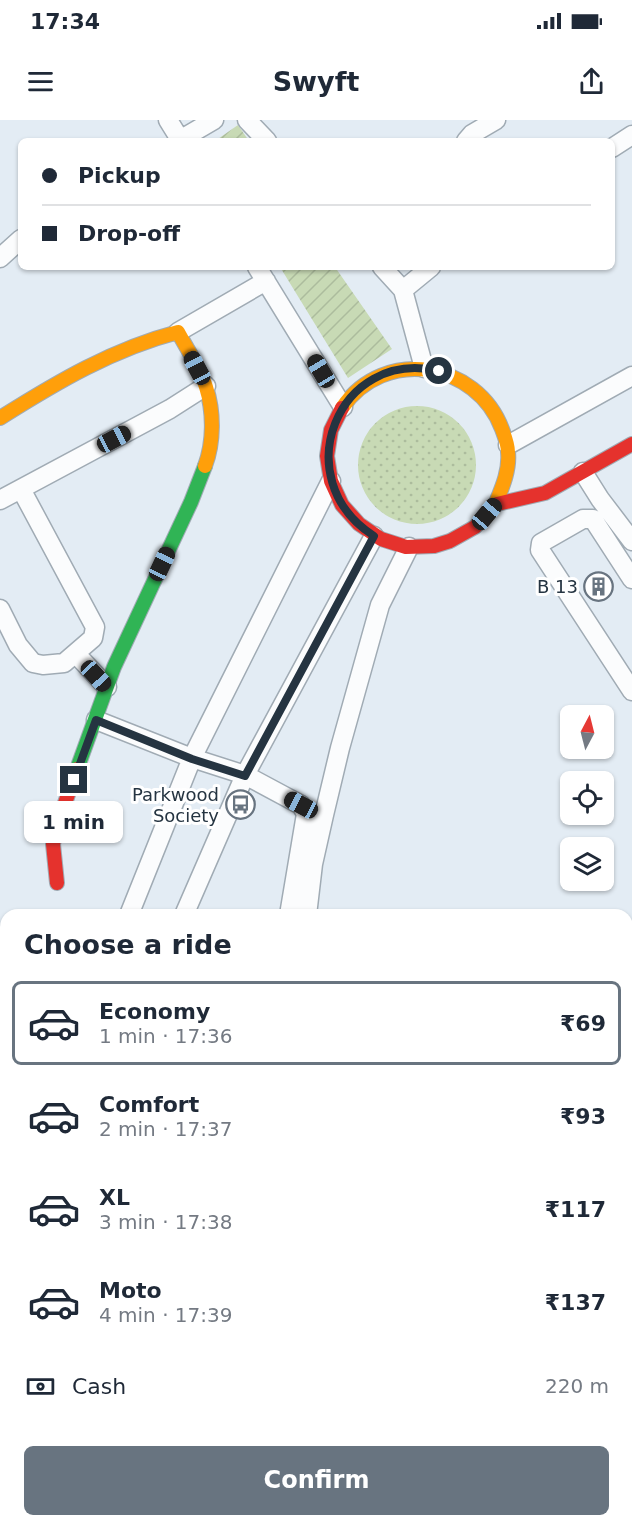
<!DOCTYPE html>
<html lang="en">
<head>
<meta charset="utf-8">
<style>
	:root { --surface:#fff; --page:#f6f6f7; --text:#1f2937; --muted:#747a83; --line:#e0e1e3; --accent:#687480 }
	body { margin:0; font-family:"DejaVu Sans",sans-serif; background:var(--page); color:var(--text); height:100vh; display:flex; flex-direction:column; font-size:22px; white-space:nowrap }
	* { box-sizing:border-box; margin:0 }
	p { font-size:20px; color:var(--muted) }
	.icon { flex:none; width:33px; height:33px; fill:none; stroke:currentColor; stroke-width:2; stroke-linecap:round; stroke-linejoin:round }
	.map { position:relative; flex:1; overflow:hidden }
	.sheet { position:absolute; left:0px; top:789px; width:633px; height:618px; display:flex; flex-direction:column; background:var(--surface); border-radius:18px 18px 0 0; box-shadow:0 2px 4px #0004 }
	.sheet>* { flex:none }
	.guide { position:absolute; left:18px; top:18px; width:597px; height:132px; border-radius:9px; box-shadow:0 2px 4px #0004; display:grid; align-content:center; height:132px; padding:0 24px; background:var(--surface) }
	.needle { width:39px; rotate:7deg }
	.tools { position:absolute; left:560px; top:585px; display:grid; gap:12px }
	.tools a { display:grid; place-items:center; width:54px; height:54px; border-radius:9px; background:var(--surface); box-shadow:0 2px 4px #0004; font-size:30px }
	.end { position:absolute; width:27px; height:27px; margin:-14px; border:8px solid #253441; background:#fff; box-shadow:0 0 0 3px #fff }
	.from { border-radius:50% }
	.bubble { position:absolute; height:42px; border-radius:9px; background:var(--surface); box-shadow:0 2px 4px #0004; font-size:20px; font-weight:700; line-height:42px; text-align:center }
	.car { position:absolute; width:18px; height:36px; margin:-18px -9px; border-radius:8px; box-shadow:0 0 4px 2px #0007; background:linear-gradient(#222 24%,#8ab4d8 0 40%,#222 0 76%,#8ab4d8 0 86%,#222 0) }
	.guide b { display:flex; align-items:center; gap:21px; height:57px; font-size:22px }
	.guide b+b { border-top:2px solid var(--line) }
	.guide i { width:15px; height:15px; background:var(--text) }
	ul { padding:0; list-style:none }
	li { display:flex; align-items:center; gap:18px; height:84px; margin:0 12px 9px; padding:0 12px; border:3px solid transparent; border-radius:9px }
	li div { flex:1 }
	li b { display:block; font-size:22px }
	li em { font-style:normal; font-weight:700 }
	li.selected { border-color:var(--accent) }
	li>.icon { width:54px; height:54px; stroke-width:1.5 }
	h2 { padding:0 24px; font-size:27px; line-height:72px }
	.pay { display:flex; align-items:center; gap:15px; height:66px; padding:0 24px; font-size:22px }
	.pay p { margin-inline-start:auto }
	.primary-button { display:flex; gap:12px; margin-top:auto; padding:12px 24px }
	.primary-button a { flex:1; height:69px; border-radius:9px; background:var(--accent); color:#fff; font-size:24px; font-weight:700; line-height:69px; text-align:center }
	.status { display:flex; justify-content:space-between; align-items:center; height:42px; padding:0 30px; background:var(--surface); direction:ltr }
	.status svg { height:16px; fill:currentColor }
	header { display:flex; justify-content:space-between; align-items:center; height:78px; padding:0 24px; background:var(--surface); font-size:27px; font-weight:700 }
	.map>svg:first-child { display:block }
	.grass { fill:url(#grass-dots) }
	.garden { fill:url(#garden-furrows) }
	.water { fill:url(#water-rules) }
	.lines { fill:none; stroke-linecap:round; stroke-linejoin:round }
	.street-casing { stroke:#a0abb4; stroke-width:21 }
	.fast-casing { stroke:#a0abb4; stroke-width:16 }
	.slow-casing { stroke:#a0abb4; stroke-width:16 }
	.jam-casing { stroke:#a0abb4; stroke-width:16 }
	.street { stroke:#fbfcfd; stroke-width:18 }
	.fast { stroke:#30b455; stroke-width:14 }
	.slow { stroke:#ff9f0a; stroke-width:14 }
	.jam { stroke:#e5322d; stroke-width:14 }
	.route { stroke:#253441; stroke-width:8 }
	.labels { text-anchor:middle; stroke-width:6; stroke-linejoin:round; paint-order:stroke }
	.poi-label { font-size:18px; fill:#253441; stroke:#fff; text-anchor:end }
</style>
</head>
<body>
<div class="status"><b>17:34</b><svg viewBox="0 0 49 12"><path d="M0 12V9h3v3zM5 12V6h3v6zM10 12V3h3v9zM15 12V0h3v12zM26 1h20v11H26zM47 4h2v5h-2z"/></svg></div>
<header><svg class="icon" aria-label="menu" viewBox="0 0 24 24"><path d="M4 6h16M4 12h16M4 18h16"/></svg>Swyft<svg class="icon" aria-label="share" viewBox="0 0 24 24"><path d="M12 15V3M7 8l5-5 5 5M5 13v7h14v-7"/></svg></header>
<div class="map">
<svg width="632" height="1407" viewBox="0 0 632 1407">
	<defs>
		<pattern id="grass-dots" width="8" height="8" patternUnits="userSpaceOnUse" patternTransform="scale(1.5)"><rect width="8" height="8" fill="#c8dab5"/><path d="M2 2h.1M6 6h.1" fill="none" stroke="#acbc9d" stroke-width="1.8" stroke-linecap="round"/></pattern>
		<pattern id="garden-furrows" width="10" height="10" patternUnits="userSpaceOnUse" patternTransform="scale(1.5)"><rect width="10" height="10" fill="#c8dab5"/><path d="M-1 1l2-2M0 10L10 0M9 11l2-2" fill="none" stroke="#acbc9d"/></pattern>
		<pattern id="water-rules" width="6" height="5" patternUnits="userSpaceOnUse" patternTransform="scale(1.5)"><rect width="6" height="5" fill="#bca0e5"/><path d="M0 2.5h6" fill="none" stroke="#9983bb"/></pattern>
	</defs>
	<rect width="100%" height="100%" fill="#e3ecf4"/>
	<path class="grass" d="M358 345a59 59 0 1 1 118 0a59 59 0 1 1-118 0Z
		M 627,1379 L 632,1379 L 632,1407 L 167,1407 L 175,1401 L 627,1401 Z"/>
	<path class="garden" d="M 238,5 L 249,21 L 215,21 Z
		M 280,147 L 335,147 L 392,229 L 348,258 Z"/>
	<path class="water" d="M 632,1293 L 632,1379 L 627,1379 L 627,1300 Z
		M 102,1401 L 175,1401 L 167,1407 L 99,1407 Z"/>
	<g class="lines">
		<defs>
			<path id="street" d="M 168,0 L 181,21
				M 247,0 L 267,21
				M 178,21 L 214,0
				M 466,21 L 472,14 L 496,0
				M 612,28 L 632,15
				M 0,138 L 21,119
				M 257,147 L 343,287
				M 382,147 L 403,170 L 424,248
				M 403,170 L 431,147
				M 178,212 L 266,161
				M 508,325 L 632,256
				M 583,352 L 600,379 L 632,421
				M 0,380 L 170,289 L 206,266
				M 632,459 L 593,399 L 583,399 L 541,423 L 540,430 L 632,571
				M 0,489 L 18,525 L 33,543 L 43,545 L 64,543 L 93,518 L 95,507 L 21,369
				M 76,534 L 107,567
				M 96,600 L 192,638 L 245,655 L 301,685 L 306,694 L 289,795
				M 129,795 L 192,638 L 331,361
				M 184,795 L 245,655 L 374,416
				M 307,795 L 313,744 L 324,695 L 340,628 L 380,485 L 409,427
				M 0,1148 L 6,1131
				M 0,1277 L 6,1280
				M 0,1351 L 6,1332"/>
			<path id="fast" d="M 77,649 L 114,547 L 191,382 L 205,346"/>
			<path id="slow" d="M 342,288 C 384,226 477,242 502,309 C 505,317 508,324 508,332 C 510,350 502,368 495,385
				M 0,298 C 57,262 113,229 178,212 C 187,229 200,248 206,267 C 214,292 214,322 205,346"/>
			<path id="jam" d="M 342,288 L 331,310 L 327,336 L 331,361 L 342,385 L 359,404 L 381,419 L 406,427 L 434,426 L 450,421 L 475,407 L 497,384 L 545,373 L 632,324
				M 57,763 L 53,724 L 59,700 L 77,649"/>
		</defs>
		<use href="#street" class="street-casing"/>
		<use href="#fast" class="fast-casing"/>
		<use href="#slow" class="slow-casing"/>
		<use href="#jam" class="jam-casing"/>
		<use href="#street" class="street"/>
		<use href="#fast" class="fast"/>
		<use href="#slow" class="slow"/>
		<use href="#jam" class="jam"/>
	</g>
	<g class="lines">
		<path class="route" d="M 74,660 L 96,600 L 192,639 L 245,656 L 374,416 C 285,359 338,227 439,251"/>
	</g>
	<defs>
		<symbol id="building-ring" viewBox="-11 -11 22 22"><circle r="9.5" fill="#fff" stroke="#687480" stroke-width="1.5"/><path d="M-4-6H4V6H1V3H-1V6H-4ZM-2.5-4.3h1.7v1.8h-1.7ZM.8-4.3h1.7v1.8H.8ZM-2.5-1h1.7V.8h-1.7ZM.8-1h1.7V.8H.8Z" fill="#687480"/></symbol>
		<symbol id="bus-ring" viewBox="-11 -11 22 22"><circle r="9.5" fill="#fff" stroke="#687480" stroke-width="1.5"/><path d="M-5-6H5V4H4V6H2V4H-2V6H-4V4H-5ZM-3.5-4V0h7V-4ZM-3.5 1.2v1.5H-2V1.2ZM2 1.2v1.5H3.5V1.2Z" fill="#687480"/></symbol>
	</defs>
	<g fill-rule="evenodd">
		<use href="#building-ring" x="582" y="450" width="33" height="33"/>
		<use href="#bus-ring" x="224" y="668" width="33" height="33"/>
	</g>
	<g class="labels">
		<g class="poi-label">
			<text x="578" y="473">B 13</text>
			<text x="219" y="681">Parkwood<tspan x="219" dy="21">Society</tspan></text>
		</g>
	</g>
</svg>
<div class="tools">
<a><svg class="needle" viewBox="-14 -14 28 28"><path d="M0-13l5 13h-10z" fill="#e53935"/><path d="M0 13l5-13h-10z" fill="#747a83"/></svg></a>
<a><svg class="icon" aria-label="locate" viewBox="0 0 24 24"><circle cx="12" cy="12" r="6"/><path d="M12 2v4M12 18v4M2 12h4M18 12h4"/></svg></a>
<a><svg class="icon" aria-label="layers" viewBox="0 0 24 24"><path d="M12 4l9 5-9 5-9-5zM3 14l9 5 9-5"/></svg></a>
</div>
<i class="end from" style="left:439px;top:251px"></i>
<i class="end" style="left:74px;top:660px"></i>
<div class="bubble" style="left:24px;top:681px;width:99px">1 min</div>
<i class="car" style="left:197px;top:248px;rotate:332deg"></i>
<i class="car" style="left:321px;top:251px;rotate:329deg"></i>
<i class="car" style="left:114px;top:319px;rotate:62deg"></i>
<i class="car" style="left:487px;top:394px;rotate:40deg"></i>
<i class="car" style="left:162px;top:444px;rotate:25deg"></i>
<i class="car" style="left:96px;top:556px;rotate:137deg"></i>
<i class="car" style="left:301px;top:685px;rotate:298deg"></i>
<div class="guide">
<b><i class="from"></i>Pickup</b>
<b><i></i>Drop-off</b>
</div>
<section class="sheet">
<h2>Choose a ride</h2>
<ul>
<li class="selected"><svg class="icon" aria-label="car" viewBox="0 0 24 24"><path d="M5 17H2v-5l4-1 3-4h7l3 4 3 1v5h-3M9 17h6M6 11h13"/><circle cx="7" cy="17" r="2"/><circle cx="17" cy="17" r="2"/></svg><div><b>Economy</b><p>1 min · 17:36</p></div><em>₹69</em></li>
<li><svg class="icon" aria-label="car" viewBox="0 0 24 24"><path d="M5 17H2v-5l4-1 3-4h7l3 4 3 1v5h-3M9 17h6M6 11h13"/><circle cx="7" cy="17" r="2"/><circle cx="17" cy="17" r="2"/></svg><div><b>Comfort</b><p>2 min · 17:37</p></div><em>₹93</em></li>
<li><svg class="icon" aria-label="car" viewBox="0 0 24 24"><path d="M5 17H2v-5l4-1 3-4h7l3 4 3 1v5h-3M9 17h6M6 11h13"/><circle cx="7" cy="17" r="2"/><circle cx="17" cy="17" r="2"/></svg><div><b>XL</b><p>3 min · 17:38</p></div><em>₹117</em></li>
<li><svg class="icon" aria-label="car" viewBox="0 0 24 24"><path d="M5 17H2v-5l4-1 3-4h7l3 4 3 1v5h-3M9 17h6M6 11h13"/><circle cx="7" cy="17" r="2"/><circle cx="17" cy="17" r="2"/></svg><div><b>Moto</b><p>4 min · 17:39</p></div><em>₹137</em></li>
</ul>
<div class="pay"><svg class="icon" aria-label="cash" viewBox="0 0 24 24"><path d="M3 7h18v10H3z"/><circle cx="12" cy="12" r="2"/></svg>Cash<p>220 m</p></div>
<div class="primary-button"><a>Confirm</a></div>
</section>
</div>
</body>
</html>
